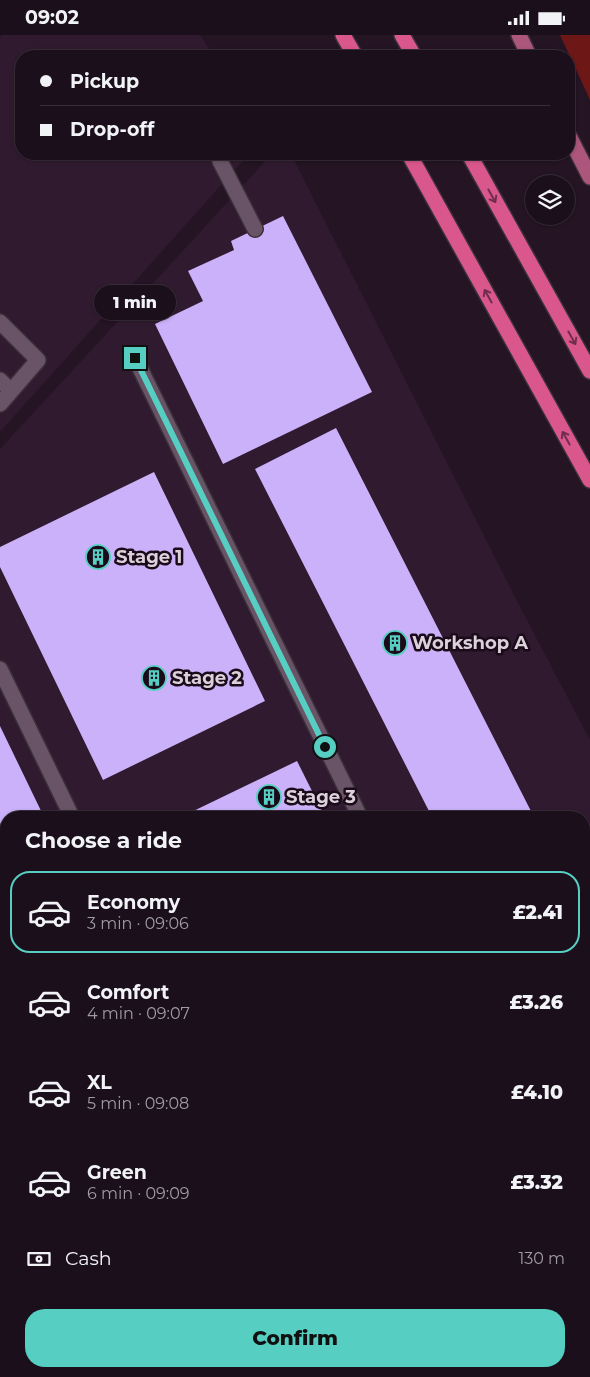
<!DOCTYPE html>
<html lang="en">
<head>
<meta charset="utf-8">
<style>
	:root { --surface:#1b0f1b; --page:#241824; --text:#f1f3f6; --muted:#a09ca3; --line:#392f3a; --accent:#57cec2 }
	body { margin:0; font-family:Montserrat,sans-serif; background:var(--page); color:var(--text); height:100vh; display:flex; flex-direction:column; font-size:19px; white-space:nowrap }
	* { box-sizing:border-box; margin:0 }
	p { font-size:16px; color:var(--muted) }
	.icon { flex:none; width:28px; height:28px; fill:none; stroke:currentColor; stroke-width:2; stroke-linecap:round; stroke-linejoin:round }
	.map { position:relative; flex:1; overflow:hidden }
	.drawer { position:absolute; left:0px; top:776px; width:590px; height:566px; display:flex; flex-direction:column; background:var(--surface); border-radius:20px 20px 0 0; box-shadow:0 1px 4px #0004,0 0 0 1px var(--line) }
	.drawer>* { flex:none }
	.top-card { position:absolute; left:15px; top:15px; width:560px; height:110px; border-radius:20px; box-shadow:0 1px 4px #0004,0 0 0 1px var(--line); display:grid; align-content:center; height:110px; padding:0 25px; background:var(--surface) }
	.tools { position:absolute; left:525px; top:140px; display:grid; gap:10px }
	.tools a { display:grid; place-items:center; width:50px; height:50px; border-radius:50%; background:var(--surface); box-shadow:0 1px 4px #0004,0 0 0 1px var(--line); font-size:25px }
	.end { position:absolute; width:22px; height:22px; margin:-11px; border:6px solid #57cec2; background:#111; box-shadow:0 0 0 2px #111 }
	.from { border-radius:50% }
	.bubble { position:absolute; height:35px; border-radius:18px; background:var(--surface); box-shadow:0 1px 4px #0004,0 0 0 1px var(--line); font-size:16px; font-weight:800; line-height:35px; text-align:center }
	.top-card b { display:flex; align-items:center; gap:18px; height:48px; font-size:19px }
	.top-card b+b { border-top:1px solid var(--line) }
	.top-card i { width:12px; height:12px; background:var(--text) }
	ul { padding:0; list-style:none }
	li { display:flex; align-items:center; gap:15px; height:82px; margin:0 10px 8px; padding:0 15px; border:2px solid transparent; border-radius:20px }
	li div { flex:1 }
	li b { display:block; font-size:19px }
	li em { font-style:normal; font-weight:800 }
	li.current { border-color:var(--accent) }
	li>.icon { width:45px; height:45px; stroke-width:1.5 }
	h2 { padding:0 25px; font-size:22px; line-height:60px }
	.pay { display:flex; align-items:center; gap:12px; height:55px; padding:0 25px; font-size:19px }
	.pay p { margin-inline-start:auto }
	.button { display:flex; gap:10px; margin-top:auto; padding:10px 25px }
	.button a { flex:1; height:58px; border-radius:20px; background:var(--accent); color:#111; font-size:20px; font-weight:800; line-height:58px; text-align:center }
	.status { display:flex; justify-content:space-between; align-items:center; height:35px; padding:0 25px; background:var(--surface); direction:ltr }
	.status svg { height:14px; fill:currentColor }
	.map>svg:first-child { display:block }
	.built { fill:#301a2f; fill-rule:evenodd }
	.green { fill:#6d1717 }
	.building { fill:#cab1f9 }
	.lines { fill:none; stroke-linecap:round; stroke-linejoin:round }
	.minor-casing { stroke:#3b303a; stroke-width:18 }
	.major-casing { stroke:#3b303a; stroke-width:18 }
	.highway-casing { stroke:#3b303a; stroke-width:18 }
	.path { stroke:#786a77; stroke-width:3; stroke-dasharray:4 4; stroke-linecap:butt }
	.minor { stroke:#685466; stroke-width:15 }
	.major { stroke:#ac567d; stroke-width:15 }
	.highway { stroke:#d9578d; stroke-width:15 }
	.oneway { stroke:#702d4e }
	.route { stroke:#57cec2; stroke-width:6 }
	.labels { text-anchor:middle; stroke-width:5; stroke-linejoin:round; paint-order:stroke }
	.poi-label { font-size:18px; font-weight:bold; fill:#dcd1db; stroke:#1b0b1a; text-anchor:start }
</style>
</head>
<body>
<div class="status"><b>09:02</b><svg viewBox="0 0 49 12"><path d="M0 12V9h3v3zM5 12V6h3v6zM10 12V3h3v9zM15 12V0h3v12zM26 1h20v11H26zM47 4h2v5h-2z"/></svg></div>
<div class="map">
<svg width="590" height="1342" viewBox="0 0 590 1342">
	<rect width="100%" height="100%" fill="#241424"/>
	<path class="built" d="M 2,0 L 200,0 L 214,21 L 21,21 L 21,119 L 249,119 L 0,397 L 0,2 Z
		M 272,119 L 291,119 L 517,566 L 590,705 L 590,1342 L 0,1342 L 0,414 ZM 6,782 L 584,782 L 584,1336 L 6,1336 Z"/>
	<path class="green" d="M 560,0 L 590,0 L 590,65 Z
		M 590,1119 L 590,1313 L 584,1328 L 584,1134 Z
		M 488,1336 L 581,1336 L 578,1342 L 485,1342 Z"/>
	<path class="building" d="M 283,181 L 372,357 L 223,429 L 155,289 L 203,266 L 188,236 L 234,215 L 231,206 Z
		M 336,393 L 534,782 L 432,782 L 255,434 Z
		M 154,437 L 265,666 L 103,745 L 0,532 L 0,512 Z
		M 0,691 L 44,782 L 6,782 L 6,910 L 0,913 Z
		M 297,726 L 325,782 L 181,782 L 266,741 Z
		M 584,881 L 590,893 L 590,946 L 584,949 Z
		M 6,991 L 6,1118 L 0,1105 L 0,994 Z
		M 0,1305 L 6,1318 L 6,1336 L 15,1336 L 18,1342 L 0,1342 Z
		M 113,1336 L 326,1336 L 329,1342 L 115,1342 Z
		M 395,1336 L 460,1336 L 463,1342 L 398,1342 Z"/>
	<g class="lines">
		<defs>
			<path id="minor" d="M 220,126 L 255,194
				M 0,287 L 38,325 L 0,369
				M 135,323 L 360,782
				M 0,345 L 11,356
				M 0,634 L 72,782
				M 0,965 L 6,962
				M 0,1211 L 6,1225
				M 56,1336 L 59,1342
				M 345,1336 L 348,1342"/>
			<path id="major" d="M 519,0 L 529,21
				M 569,101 L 590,142"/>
			<path id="highway" d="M 343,0 L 355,21
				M 402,0 L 414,21
				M 409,119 L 590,445
				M 469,119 L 590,336"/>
		</defs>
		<use href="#minor" class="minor-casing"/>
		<use href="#major" class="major-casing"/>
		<use href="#highway" class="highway-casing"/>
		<path class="path" d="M 584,1205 L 590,1190
			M 525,1342 L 527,1336"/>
		<use href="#minor" class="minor"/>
		<use href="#major" class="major"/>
		<use href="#highway" class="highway"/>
	</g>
	<defs><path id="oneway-shaft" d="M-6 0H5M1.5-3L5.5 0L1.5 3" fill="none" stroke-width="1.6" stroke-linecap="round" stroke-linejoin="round" transform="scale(1.25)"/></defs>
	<g class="oneway">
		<use href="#oneway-shaft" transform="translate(492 161) rotate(61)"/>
		<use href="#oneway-shaft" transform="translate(488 261) rotate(-119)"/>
		<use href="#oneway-shaft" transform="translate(572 303) rotate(61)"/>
		<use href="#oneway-shaft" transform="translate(566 403) rotate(-119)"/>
	</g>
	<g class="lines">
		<path class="route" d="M 135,323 L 325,712"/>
	</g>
	<defs>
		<symbol id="building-ring" viewBox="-11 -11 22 22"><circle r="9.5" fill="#1b0b1a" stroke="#57cec2" stroke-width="1.5"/><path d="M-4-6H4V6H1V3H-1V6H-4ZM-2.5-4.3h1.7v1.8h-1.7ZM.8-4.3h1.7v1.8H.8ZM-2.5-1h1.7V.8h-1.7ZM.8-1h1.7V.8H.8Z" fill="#57cec2"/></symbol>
	</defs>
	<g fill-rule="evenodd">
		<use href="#building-ring" x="84" y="508" width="28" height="28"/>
		<use href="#building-ring" x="381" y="594" width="28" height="28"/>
		<use href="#building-ring" x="140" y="629" width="28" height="28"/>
		<use href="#building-ring" x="255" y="748" width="28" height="28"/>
	</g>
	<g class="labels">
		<g class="poi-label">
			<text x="116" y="528">Stage 1</text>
			<text x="412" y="614">Workshop A</text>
			<text x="172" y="649">Stage 2</text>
			<text x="286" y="768">Stage 3</text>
		</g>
	</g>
</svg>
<div class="tools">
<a><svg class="icon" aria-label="layers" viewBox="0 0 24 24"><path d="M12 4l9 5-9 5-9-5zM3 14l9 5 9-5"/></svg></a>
</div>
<i class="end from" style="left:325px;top:712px"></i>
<i class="end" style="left:135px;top:323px"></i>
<div class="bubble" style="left:94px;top:250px;width:82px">1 min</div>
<div class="top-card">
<b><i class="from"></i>Pickup</b>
<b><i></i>Drop-off</b>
</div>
<section class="drawer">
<h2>Choose a ride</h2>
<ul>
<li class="current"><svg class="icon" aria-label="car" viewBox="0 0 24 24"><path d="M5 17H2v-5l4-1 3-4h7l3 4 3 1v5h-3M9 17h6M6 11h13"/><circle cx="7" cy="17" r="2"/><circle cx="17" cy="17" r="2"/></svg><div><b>Economy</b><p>3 min · 09:06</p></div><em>£2.41</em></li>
<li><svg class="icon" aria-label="car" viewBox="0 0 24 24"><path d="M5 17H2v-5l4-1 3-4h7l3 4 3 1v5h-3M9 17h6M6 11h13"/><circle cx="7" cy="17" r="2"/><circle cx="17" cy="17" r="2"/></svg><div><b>Comfort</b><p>4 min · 09:07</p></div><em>£3.26</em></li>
<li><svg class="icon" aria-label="car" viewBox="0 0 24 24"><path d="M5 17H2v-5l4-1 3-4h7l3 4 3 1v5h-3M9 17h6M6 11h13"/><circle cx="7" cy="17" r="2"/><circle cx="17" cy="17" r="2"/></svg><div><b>XL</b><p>5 min · 09:08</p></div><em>£4.10</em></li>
<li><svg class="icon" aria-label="car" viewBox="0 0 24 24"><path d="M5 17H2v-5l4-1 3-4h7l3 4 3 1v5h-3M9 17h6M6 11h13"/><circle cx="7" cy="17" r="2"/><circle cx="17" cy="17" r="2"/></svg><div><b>Green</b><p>6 min · 09:09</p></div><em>£3.32</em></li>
</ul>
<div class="pay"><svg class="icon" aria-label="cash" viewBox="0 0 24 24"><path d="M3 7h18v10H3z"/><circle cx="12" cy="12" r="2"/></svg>Cash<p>130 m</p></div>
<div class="button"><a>Confirm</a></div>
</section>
</div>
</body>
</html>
